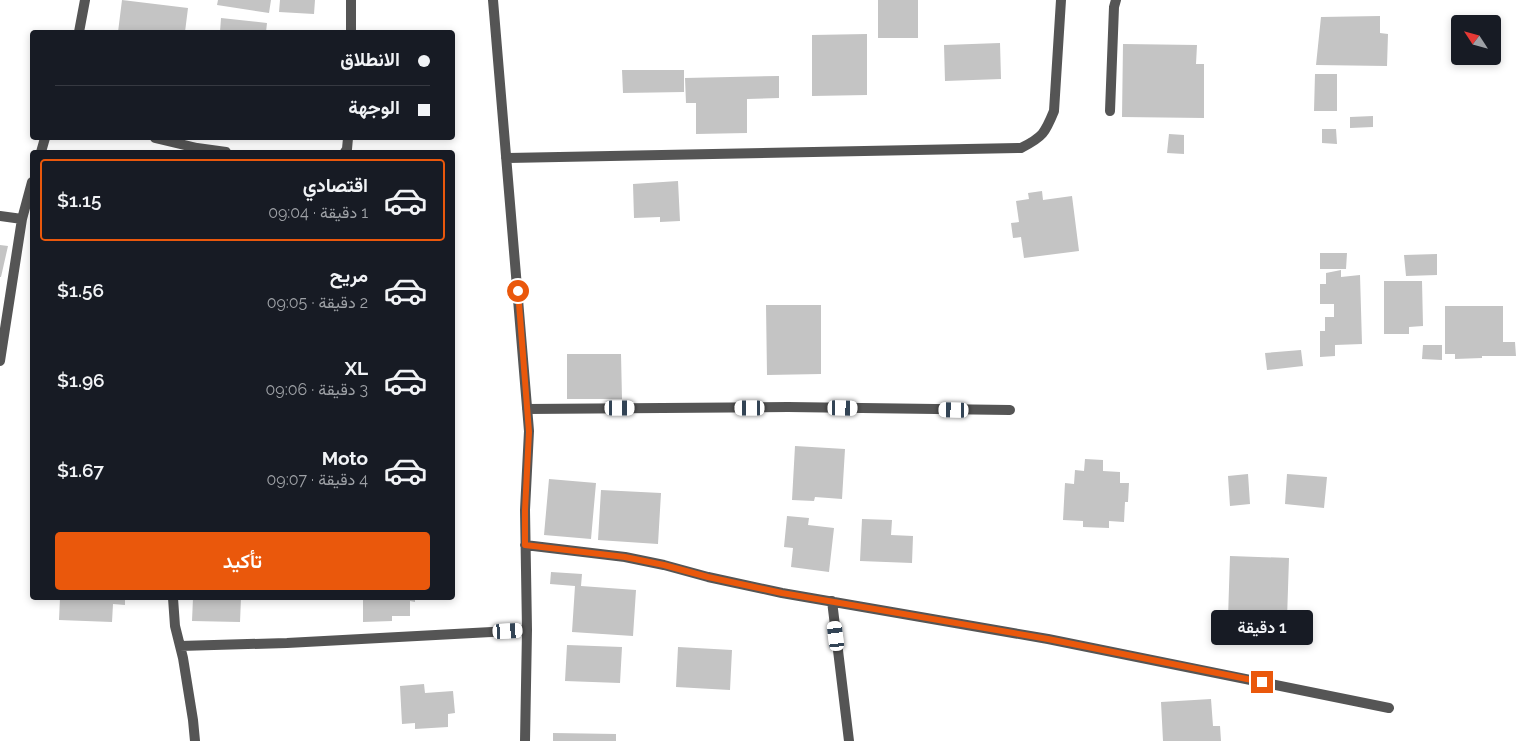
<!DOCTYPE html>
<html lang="ar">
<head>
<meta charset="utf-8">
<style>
	:root { --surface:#171b24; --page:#242831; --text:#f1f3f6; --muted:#9ea1a6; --line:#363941; --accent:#ea580c }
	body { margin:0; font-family:Raleway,Vazirmatn,sans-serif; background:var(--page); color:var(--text); direction:rtl; height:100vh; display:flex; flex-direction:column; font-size:19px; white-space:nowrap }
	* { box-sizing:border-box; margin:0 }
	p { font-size:16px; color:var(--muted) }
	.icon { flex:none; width:28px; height:28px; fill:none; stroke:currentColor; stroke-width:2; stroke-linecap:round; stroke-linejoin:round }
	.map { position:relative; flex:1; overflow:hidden; direction:ltr }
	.drawer { position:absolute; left:30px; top:150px; width:425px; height:450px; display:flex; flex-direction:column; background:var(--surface); border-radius:5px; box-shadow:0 2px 8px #0003; direction:rtl }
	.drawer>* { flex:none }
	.hud { position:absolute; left:30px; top:30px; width:425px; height:110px; border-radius:5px; box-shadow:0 2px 8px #0003; direction:rtl; display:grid; align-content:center; height:110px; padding:0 25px; background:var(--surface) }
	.needle { width:32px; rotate:306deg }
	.buttons { position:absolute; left:1451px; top:15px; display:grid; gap:10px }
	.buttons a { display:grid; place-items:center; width:50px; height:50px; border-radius:5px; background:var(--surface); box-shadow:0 2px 8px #0003; font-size:25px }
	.end { position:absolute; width:22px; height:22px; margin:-11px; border:6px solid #ea580c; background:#fff; box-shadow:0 0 0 2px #fff }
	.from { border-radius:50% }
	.bubble { position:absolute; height:35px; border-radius:5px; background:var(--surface); box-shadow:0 2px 8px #0003; font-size:16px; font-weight:600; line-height:35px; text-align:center; direction:rtl }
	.car { position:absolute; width:15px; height:30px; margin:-15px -8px; border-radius:6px; box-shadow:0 0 4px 1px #0007; background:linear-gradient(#fff 24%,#345 0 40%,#fff 0 76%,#345 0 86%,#fff 0) }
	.hud b { display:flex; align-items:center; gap:18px; height:48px; font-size:19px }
	.hud b+b { border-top:1px solid var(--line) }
	.hud i { width:12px; height:12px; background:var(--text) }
	ul { padding:9px 0 0; list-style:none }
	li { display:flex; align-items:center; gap:15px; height:82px; margin:0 10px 8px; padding:0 15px; border:2px solid transparent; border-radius:5px }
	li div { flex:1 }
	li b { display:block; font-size:19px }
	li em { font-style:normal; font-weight:600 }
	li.on { border-color:var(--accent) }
	li>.icon { width:45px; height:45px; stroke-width:1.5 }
	.action { display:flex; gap:10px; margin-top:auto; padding:10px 25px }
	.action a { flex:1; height:58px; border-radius:5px; background:var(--accent); color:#fff; font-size:20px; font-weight:600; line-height:58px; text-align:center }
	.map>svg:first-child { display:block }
	.building { fill:#c4c4c4 }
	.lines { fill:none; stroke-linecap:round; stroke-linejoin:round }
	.street { stroke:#555; stroke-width:10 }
	.route { stroke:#ea580c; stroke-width:6 }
</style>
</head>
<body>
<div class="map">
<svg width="1517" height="741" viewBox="0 0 1517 741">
	<rect width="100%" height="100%" fill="#fff"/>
	<path class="building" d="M 122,0 L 188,8 L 185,32 L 118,32 Z
		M 218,0 L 271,0 L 269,13 L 217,5 Z
		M 280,0 L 315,0 L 314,14 L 279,12 Z
		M 878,0 L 918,0 L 918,38 L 878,38 Z
		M 1380,16 L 1380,33 L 1388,34 L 1387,66 L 1316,65 L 1321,17 Z
		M 221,18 L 267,23 L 266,32 L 220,32 Z
		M 867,34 L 867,95 L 812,96 L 812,35 Z
		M 1000,43 L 1001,79 L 945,81 L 944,45 Z
		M 1123,44 L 1197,45 L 1196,64 L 1204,64 L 1204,118 L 1122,117 Z
		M 622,70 L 684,70 L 684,92 L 623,93 Z
		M 1315,74 L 1337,74 L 1337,111 L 1314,111 Z
		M 779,76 L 779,98 L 747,99 L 747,133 L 696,134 L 696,103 L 686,103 L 685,78 Z
		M 1373,116 L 1373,127 L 1350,128 L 1350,117 Z
		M 1322,129 L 1336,129 L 1337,144 L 1322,143 Z
		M 1169,134 L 1184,135 L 1184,154 L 1167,153 Z
		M 678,181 L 680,221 L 660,222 L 660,217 L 634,218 L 633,184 Z
		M 1042,191 L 1043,200 L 1072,196 L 1079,251 L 1024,258 L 1021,237 L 1013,238 L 1011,223 L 1019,222 L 1016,201 L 1029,199 L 1028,193 Z
		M 0,245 L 8,246 L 1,277 L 0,277 Z
		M 1320,253 L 1347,253 L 1346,269 L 1320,269 Z
		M 1437,254 L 1437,275 L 1406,276 L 1404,255 Z
		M 1341,270 L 1341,277 L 1360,275 L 1362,344 L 1335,345 L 1335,356 L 1320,357 L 1320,331 L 1325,331 L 1325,317 L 1334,317 L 1334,304 L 1320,304 L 1320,284 L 1326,284 L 1326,273 Z
		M 1384,281 L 1422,281 L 1423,326 L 1409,327 L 1409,334 L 1384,334 Z
		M 766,305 L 821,305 L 821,374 L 767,375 Z
		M 1445,306 L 1503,306 L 1503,342 L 1515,342 L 1516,356 L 1482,356 L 1482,358 L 1455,359 L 1455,354 L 1445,354 Z
		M 1423,345 L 1442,345 L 1442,360 L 1422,359 Z
		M 1301,350 L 1303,366 L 1267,370 L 1265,353 Z
		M 567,354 L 621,354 L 622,399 L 567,399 Z
		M 795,446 L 845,449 L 842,499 L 815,497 L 814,501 L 792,500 Z
		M 1085,459 L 1103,460 L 1103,471 L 1120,472 L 1120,483 L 1129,483 L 1128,502 L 1125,502 L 1124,522 L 1109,521 L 1109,528 L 1083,527 L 1083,521 L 1063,520 L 1065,483 L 1074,484 L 1075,470 L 1084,471 Z
		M 1248,474 L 1250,504 L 1230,506 L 1228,476 Z
		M 1287,474 L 1327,477 L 1324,508 L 1285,504 Z
		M 549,479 L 596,483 L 591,539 L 544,535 Z
		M 601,490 L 661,493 L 658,544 L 598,540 Z
		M 787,516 L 809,518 L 808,525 L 834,528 L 829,572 L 791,567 L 793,548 L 784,547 Z
		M 862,519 L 892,520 L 891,535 L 913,536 L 912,563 L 860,561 Z
		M 1230,556 L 1289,558 L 1287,619 L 1228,618 Z
		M 551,572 L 582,574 L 581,586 L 636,590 L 633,636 L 572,632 L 575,586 L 550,584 Z
		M 60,598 L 125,598 L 125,605 L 113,604 L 112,622 L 59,620 Z
		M 193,598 L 241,598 L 240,622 L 192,621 Z
		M 363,598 L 415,598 L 415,602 L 410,601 L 410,616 L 392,616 L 392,621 L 363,622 Z
		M 567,645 L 622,647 L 620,683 L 565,681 Z
		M 678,647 L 732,650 L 730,690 L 676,687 Z
		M 424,684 L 425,693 L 453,691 L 455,713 L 448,714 L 448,727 L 415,729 L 415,723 L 402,724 L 400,686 Z
		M 1211,699 L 1213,726 L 1220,726 L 1221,741 L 1163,741 L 1161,702 Z
		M 553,733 L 616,734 L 616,741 L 553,741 Z"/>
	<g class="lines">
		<path class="street" d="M 493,0 L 529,431 L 525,510 L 527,630 L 525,741
			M 79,32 L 85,0
			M 351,32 L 351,0
			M 1110,111 L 1114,7 L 1116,0
			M 155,138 L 197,148 L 226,152
			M 41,152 L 45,138
			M 345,152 L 347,149 L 348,138
			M 506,158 L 1021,148 C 1043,137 1045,133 1054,111 L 1061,0
			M 0,216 L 22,219
			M 0,361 L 22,219 L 32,182
			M 527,409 L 788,407 L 1010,410
			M 525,545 L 625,557 L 664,565 L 708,577 L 782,593 L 1048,639 L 1389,708
			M 173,598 L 175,626 L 183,658 L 193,720 L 195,741
			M 832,601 L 849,741
			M 180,646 L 287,643 L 527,630"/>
	</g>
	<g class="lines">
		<path class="route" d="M 518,291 L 529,432 L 525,510 L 525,545 L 625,557 L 664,565 L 708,577 L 782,593 L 1048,639 L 1262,682"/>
	</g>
</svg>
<div class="buttons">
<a><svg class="needle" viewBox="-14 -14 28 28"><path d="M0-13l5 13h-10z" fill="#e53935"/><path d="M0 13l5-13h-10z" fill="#9ea1a6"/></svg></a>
</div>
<i class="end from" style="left:518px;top:291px"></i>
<i class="end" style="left:1262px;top:682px"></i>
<div class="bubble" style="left:1211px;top:610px;width:102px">1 دقيقة</div>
<i class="car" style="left:620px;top:408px;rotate:90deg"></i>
<i class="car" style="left:750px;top:408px;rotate:270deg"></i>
<i class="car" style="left:843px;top:408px;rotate:91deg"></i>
<i class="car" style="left:954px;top:410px;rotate:271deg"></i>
<i class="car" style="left:508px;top:631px;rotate:87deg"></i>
<i class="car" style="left:836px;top:636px;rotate:353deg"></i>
<div class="hud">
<b><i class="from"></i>الانطلاق</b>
<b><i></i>الوجهة</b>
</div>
<section class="drawer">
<ul>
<li class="on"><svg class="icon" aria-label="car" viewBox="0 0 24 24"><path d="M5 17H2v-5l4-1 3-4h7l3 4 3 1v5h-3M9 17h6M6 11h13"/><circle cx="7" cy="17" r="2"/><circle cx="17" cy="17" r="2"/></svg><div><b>اقتصادي</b><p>1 دقيقة · 09:04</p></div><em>$1.15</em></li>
<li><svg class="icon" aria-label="car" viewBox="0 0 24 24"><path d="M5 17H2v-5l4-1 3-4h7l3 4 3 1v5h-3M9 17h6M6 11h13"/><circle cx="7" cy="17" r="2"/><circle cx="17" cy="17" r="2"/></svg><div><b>مريح</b><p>2 دقيقة · 09:05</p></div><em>$1.56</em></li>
<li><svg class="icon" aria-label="car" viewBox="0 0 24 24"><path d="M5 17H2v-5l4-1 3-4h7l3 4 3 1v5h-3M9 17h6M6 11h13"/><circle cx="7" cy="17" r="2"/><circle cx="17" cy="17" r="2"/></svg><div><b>XL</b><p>3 دقيقة · 09:06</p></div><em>$1.96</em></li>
<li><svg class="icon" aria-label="car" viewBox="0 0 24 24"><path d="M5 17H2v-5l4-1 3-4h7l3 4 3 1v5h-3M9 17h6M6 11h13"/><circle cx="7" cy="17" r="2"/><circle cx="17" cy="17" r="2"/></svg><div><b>Moto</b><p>4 دقيقة · 09:07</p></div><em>$1.67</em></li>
</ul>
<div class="action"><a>تأكيد</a></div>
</section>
</div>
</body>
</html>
